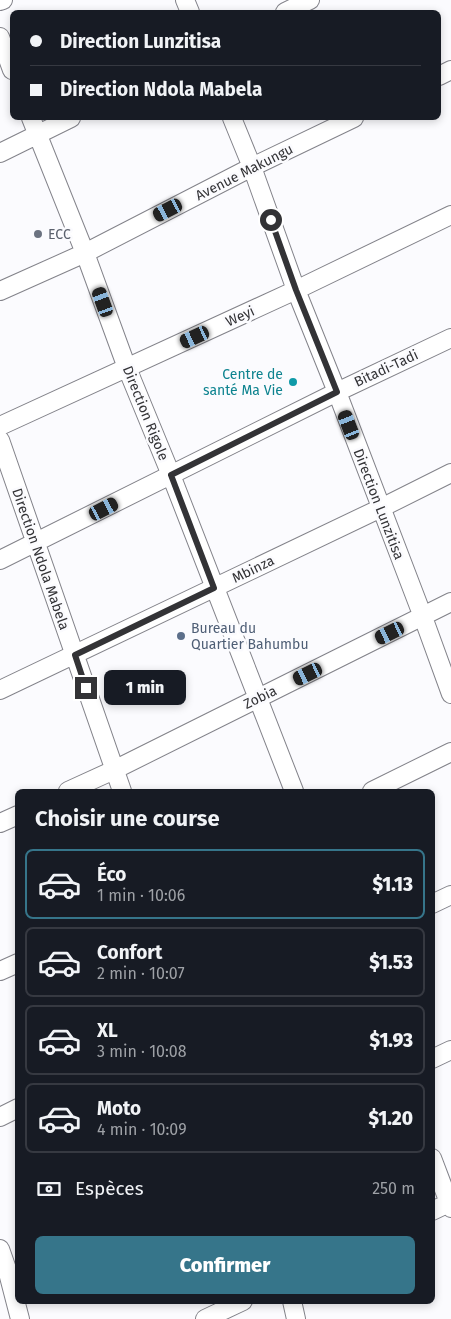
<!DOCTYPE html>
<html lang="fr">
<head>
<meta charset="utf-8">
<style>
	:root { --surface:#171b24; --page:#20242c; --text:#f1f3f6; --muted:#9ea1a6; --line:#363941; --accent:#36758a }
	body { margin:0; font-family:"Fira Sans",sans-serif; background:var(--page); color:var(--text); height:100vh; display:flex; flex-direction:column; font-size:19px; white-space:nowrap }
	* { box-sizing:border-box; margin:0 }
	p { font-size:16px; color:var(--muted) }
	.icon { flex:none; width:28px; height:28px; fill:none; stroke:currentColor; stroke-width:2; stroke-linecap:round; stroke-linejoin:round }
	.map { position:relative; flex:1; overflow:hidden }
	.sheet { position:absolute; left:15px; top:789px; width:420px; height:515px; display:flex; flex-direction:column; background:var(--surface); border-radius:8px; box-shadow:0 2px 8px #0003 }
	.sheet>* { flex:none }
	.top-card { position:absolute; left:10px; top:10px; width:431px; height:110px; border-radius:8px; box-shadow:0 2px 8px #0003; display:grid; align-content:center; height:110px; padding:0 20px; background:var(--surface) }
	.end { position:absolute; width:22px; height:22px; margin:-11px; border:6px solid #333336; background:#fff; box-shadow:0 0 0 2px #fff }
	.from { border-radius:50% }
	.bubble { position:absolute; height:35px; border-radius:8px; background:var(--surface); box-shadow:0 2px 8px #0003; font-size:16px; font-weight:800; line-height:35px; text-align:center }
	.car { position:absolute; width:15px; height:30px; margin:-15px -8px; border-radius:6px; box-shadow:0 0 4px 1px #0007; background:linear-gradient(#222 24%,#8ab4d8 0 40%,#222 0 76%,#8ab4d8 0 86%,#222 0) }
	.top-card b { display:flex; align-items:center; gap:18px; height:48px; font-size:19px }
	.top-card b+b { border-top:1px solid var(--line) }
	.top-card i { width:12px; height:12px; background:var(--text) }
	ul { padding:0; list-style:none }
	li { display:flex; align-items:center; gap:15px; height:70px; margin:0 10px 8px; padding:0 10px; border:2px solid var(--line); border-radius:8px }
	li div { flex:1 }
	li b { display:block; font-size:19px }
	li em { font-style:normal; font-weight:800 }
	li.on { border-color:var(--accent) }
	li>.icon { width:45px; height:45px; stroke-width:1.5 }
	h2 { padding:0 20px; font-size:22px; line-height:60px }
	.pay { display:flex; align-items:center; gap:12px; height:55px; padding:0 20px; font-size:19px }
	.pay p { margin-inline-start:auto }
	.primary-button { display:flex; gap:10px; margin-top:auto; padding:10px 20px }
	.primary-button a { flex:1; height:58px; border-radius:8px; background:var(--accent); color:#fff; font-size:20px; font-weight:800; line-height:58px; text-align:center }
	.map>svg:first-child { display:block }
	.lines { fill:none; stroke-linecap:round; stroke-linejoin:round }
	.minor-casing { stroke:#83838a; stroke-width:20 }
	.minor { stroke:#fff; stroke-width:18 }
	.route { stroke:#333336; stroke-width:6 }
	.worship-dot { fill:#6b7280; stroke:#fbfbfe; stroke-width:2 }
	.culture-dot { fill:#0f9aa8; stroke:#fbfbfe; stroke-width:2 }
	.service-dot { fill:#5c6f8a; stroke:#fbfbfe; stroke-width:2 }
	.labels { text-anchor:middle; stroke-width:5; stroke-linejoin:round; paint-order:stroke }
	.street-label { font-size:14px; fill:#333336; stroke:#fbfbfe }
	.worship-label { font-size:14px; fill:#5b616d; stroke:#fbfbfe; text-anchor:start }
	.culture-label { font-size:14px; fill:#0d838f; stroke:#fbfbfe; text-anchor:end }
	.service-label { font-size:14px; fill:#4e5e75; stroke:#fbfbfe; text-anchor:start }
</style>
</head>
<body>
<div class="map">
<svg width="451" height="1319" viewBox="0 0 451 1319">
	<rect width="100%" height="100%" fill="#fbfbfe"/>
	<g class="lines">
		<defs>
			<path id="minor" d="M 185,0 L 190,12
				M 0,1 L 3,0
				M 285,12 L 310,0
				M 0,37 L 12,70
				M 439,76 L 451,70
				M 31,118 L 85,253 L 127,368 L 171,475 L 294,791
				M 232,118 L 252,167 L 296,290 L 337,392 L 423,617 L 451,694
				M 0,153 L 71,118
				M 0,291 L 85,253 L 252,167 L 354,118
				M 0,426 L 296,290 L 451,215
				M 0,440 L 122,791
				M 0,560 L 337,392 L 451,338
				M 0,690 L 381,508 L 451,473
				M 68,791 L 114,770 L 451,602
				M 372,791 L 451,752
				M 0,823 L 18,815
				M 432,904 L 451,895
				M 0,971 L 18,963
				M 432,1059 L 451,1050
				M 0,1117 L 18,1108
				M 432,1158 L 451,1208
				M 432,1211 L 451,1202
				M 0,1249 L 7,1269 L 20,1319
				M 292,1301 L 296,1319
				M 205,1319 L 243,1301"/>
		</defs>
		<use href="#minor" class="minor-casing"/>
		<use href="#minor" class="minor"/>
	</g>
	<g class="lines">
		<path class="route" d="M 86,688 L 75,655 L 214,588 L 171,475 L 337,392 L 296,290 L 271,220"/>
	</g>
	<circle class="worship-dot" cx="38" cy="234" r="5"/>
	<circle class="culture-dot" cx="293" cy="382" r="5"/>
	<circle class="service-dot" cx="181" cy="636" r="5"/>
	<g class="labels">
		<g class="street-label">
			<text transform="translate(244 172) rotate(-27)" y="5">Avenue Makungu</text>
			<text transform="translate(240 316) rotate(-25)" y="5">Weyi</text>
			<text transform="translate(386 368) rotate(-25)" y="5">Bitadi-Tadi</text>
			<text transform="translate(146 413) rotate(68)" y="5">Direction Rigole</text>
			<text transform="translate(379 504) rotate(69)" y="5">Direction Lunzitisa</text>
			<text transform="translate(41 559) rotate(71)" y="5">Direction Ndola Mabela</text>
			<text transform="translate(253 569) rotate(-26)" y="5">Mbinza</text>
			<text transform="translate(260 697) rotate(-26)" y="5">Zobia</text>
		</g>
		<g class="worship-label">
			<text x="48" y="239">ECC</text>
		</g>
		<g class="culture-label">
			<text x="283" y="379">Centre de<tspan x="283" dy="16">santé Ma Vie</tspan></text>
		</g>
		<g class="service-label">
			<text x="191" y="633">Bureau du<tspan x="191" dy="16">Quartier Bahumbu</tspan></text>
		</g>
	</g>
</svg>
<i class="end from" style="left:271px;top:220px"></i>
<i class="end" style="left:86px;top:688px"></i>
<div class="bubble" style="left:104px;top:670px;width:82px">1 min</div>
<i class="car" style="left:168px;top:210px;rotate:243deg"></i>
<i class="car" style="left:103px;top:302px;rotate:340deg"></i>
<i class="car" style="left:195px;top:337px;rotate:245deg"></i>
<i class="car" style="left:349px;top:425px;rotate:339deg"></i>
<i class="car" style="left:104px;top:509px;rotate:63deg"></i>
<i class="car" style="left:390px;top:633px;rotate:244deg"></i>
<i class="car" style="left:308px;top:674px;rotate:244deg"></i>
<div class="top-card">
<b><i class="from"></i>Direction Lunzitisa</b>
<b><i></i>Direction Ndola Mabela</b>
</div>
<section class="sheet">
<h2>Choisir une course</h2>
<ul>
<li class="on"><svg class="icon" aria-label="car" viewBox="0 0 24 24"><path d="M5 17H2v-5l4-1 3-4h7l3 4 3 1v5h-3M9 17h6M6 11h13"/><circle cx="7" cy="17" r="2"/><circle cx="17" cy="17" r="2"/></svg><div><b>Éco</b><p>1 min · 10:06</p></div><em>$1.13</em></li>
<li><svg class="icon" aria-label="car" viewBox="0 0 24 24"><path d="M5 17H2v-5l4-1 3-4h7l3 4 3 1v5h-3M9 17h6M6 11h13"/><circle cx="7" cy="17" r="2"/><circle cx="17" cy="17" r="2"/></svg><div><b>Confort</b><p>2 min · 10:07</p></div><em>$1.53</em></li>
<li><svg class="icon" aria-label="car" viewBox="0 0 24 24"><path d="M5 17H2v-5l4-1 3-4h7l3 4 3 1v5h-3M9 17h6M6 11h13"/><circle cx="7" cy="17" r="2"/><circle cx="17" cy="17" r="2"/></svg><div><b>XL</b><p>3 min · 10:08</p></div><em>$1.93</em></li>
<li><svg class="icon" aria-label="car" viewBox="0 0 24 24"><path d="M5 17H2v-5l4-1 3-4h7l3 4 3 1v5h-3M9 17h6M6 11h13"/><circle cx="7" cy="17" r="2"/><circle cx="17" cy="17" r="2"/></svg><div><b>Moto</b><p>4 min · 10:09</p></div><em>$1.20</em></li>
</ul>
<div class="pay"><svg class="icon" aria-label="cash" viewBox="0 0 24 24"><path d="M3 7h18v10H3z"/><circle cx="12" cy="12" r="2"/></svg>Espèces<p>250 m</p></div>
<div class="primary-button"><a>Confirmer</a></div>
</section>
</div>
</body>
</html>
